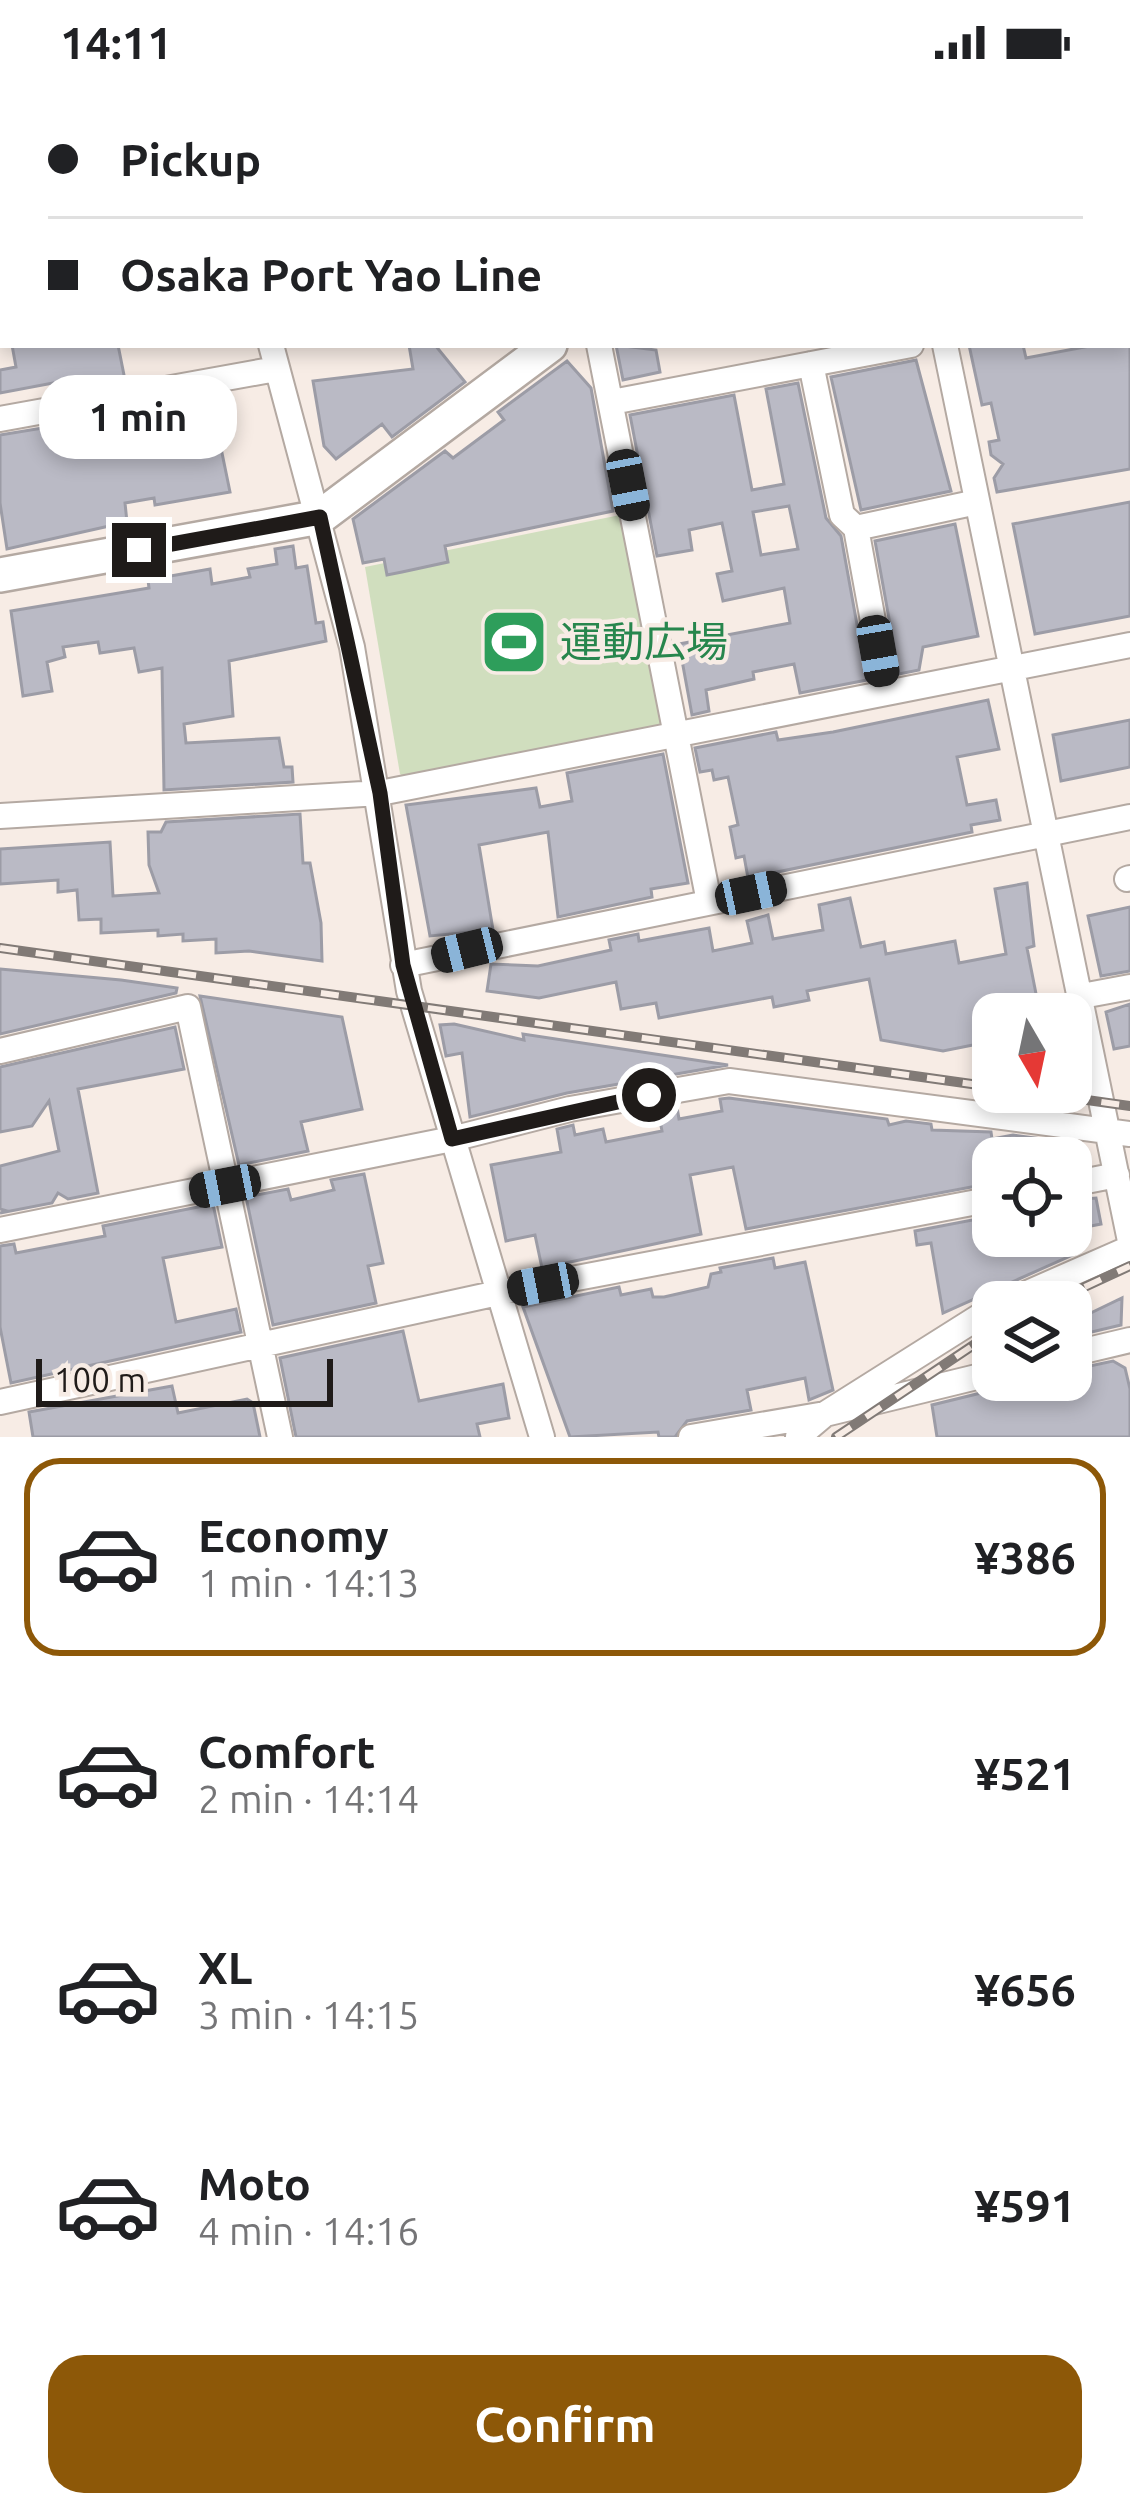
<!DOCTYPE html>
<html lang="en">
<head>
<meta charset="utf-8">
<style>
	:root { --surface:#fff; --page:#f2f2f2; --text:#202124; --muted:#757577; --line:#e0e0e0; --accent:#8d5808 }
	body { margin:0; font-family:Ubuntu,"Noto Sans JP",sans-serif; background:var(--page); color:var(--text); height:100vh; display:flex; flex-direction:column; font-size:45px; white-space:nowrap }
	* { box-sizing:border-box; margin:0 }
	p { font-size:39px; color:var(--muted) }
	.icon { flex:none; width:66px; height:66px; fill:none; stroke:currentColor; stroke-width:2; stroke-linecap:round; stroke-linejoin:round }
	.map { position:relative; height:1353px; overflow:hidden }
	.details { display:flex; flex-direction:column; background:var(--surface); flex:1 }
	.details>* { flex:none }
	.guide { position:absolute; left:0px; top:0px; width:1131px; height:264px; box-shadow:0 6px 18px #0003; display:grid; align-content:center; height:264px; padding:0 48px; background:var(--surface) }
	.needle { width:78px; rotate:171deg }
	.tools { position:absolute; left:972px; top:909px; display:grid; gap:24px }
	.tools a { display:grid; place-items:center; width:120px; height:120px; border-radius:24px; background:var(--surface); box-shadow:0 6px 18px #0003; font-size:60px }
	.scale { position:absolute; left:36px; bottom:30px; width:297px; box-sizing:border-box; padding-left:12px; border:6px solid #1f1b19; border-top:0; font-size:33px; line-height:42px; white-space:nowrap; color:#1f1b19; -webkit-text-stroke:9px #f7ece5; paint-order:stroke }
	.end { position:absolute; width:54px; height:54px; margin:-27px; border:15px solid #1f1b19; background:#fff; box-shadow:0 0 0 6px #fff }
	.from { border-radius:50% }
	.bubble { position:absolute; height:84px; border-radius:36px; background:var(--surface); box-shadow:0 6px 18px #0003; font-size:39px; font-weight:700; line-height:84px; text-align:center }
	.car { position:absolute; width:36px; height:72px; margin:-36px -18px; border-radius:15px; box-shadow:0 0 9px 3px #0007; background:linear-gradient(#222 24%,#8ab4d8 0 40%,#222 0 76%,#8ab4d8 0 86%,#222 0) }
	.guide b { display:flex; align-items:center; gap:42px; height:114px; font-size:45px }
	.guide b+b { border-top:3px solid var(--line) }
	.guide i { width:30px; height:30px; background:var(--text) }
	ul { padding:21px 0 0; list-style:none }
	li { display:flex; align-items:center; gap:36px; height:198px; margin:0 24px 18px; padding:0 24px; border:6px solid transparent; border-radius:36px }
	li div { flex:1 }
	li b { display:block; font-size:45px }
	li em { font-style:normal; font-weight:700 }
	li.selected { border-color:var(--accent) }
	li>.icon { width:108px; height:108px; stroke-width:1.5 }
	.button { display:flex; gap:24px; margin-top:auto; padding:24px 48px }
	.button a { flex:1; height:138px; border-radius:36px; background:var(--accent); color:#fff; font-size:48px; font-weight:700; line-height:138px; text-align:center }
	.status { display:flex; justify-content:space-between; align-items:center; height:84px; padding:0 60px; background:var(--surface); direction:ltr }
	.status svg { height:33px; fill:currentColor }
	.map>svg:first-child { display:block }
	.green { fill:#d0debe }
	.building { fill:#babac5; stroke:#9c9ca6; stroke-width:3; fill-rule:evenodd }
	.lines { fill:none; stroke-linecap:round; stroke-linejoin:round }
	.minor-casing { stroke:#b4a9a2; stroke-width:28 }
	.major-casing { stroke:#b4a9a2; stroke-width:38 }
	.minor { stroke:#fff; stroke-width:24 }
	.major { stroke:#fff; stroke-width:33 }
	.rail-casing { stroke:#817a76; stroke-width:10 }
	.rail { stroke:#f7ece5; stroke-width:6; stroke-dasharray:18; stroke-linecap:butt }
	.route { stroke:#1f1b19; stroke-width:15 }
	.labels { text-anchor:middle; stroke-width:9; stroke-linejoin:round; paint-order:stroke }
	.leisure-label { font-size:42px; fill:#27864d; stroke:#f7ece5; text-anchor:start }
</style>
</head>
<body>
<div class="status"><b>14:11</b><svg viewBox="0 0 49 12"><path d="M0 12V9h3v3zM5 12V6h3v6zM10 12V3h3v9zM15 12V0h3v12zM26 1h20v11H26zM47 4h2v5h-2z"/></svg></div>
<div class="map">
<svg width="1130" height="1353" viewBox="0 0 1130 1353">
	<rect width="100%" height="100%" fill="#f7ece5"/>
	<path class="green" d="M 625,430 L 666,633 L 656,644 L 408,695 L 400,690 L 365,483 Z"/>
	<path class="building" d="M 12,261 L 118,261 L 125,296 L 55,308 L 53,299 L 0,309 L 0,286 L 16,283 Z
		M 409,261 L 435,261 L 465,298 L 392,353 L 382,340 L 336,375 L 324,362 L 313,297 L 413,285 Z
		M 616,261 L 656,266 L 660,288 L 623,296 Z
		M 969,261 L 1023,261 L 1026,274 L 1095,261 L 1130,261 L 1130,385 L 997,408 L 994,394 L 1003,380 L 991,371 L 989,358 L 999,356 L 991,319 L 982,321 Z
		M 916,276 L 951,407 L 861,426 L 831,293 Z
		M 567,277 L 591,304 L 613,427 L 445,462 L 448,478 L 402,488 L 387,491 L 384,475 L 363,479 L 353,435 L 445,367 L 453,374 L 504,336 L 498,328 Z
		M 798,299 L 826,434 L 841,452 L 867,596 L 800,609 L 794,580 L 753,588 L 754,595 L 706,606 L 709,627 L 692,631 L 679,560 L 790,539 L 784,504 L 723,517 L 717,490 L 732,487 L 722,439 L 689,446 L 692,466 L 657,472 L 630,331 L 734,311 L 752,406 L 784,400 L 766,305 ZM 789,422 L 798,465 L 761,471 L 753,428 Z
		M 158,325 L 160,341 L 214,330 L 230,408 L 155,421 L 154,414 L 125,419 L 127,438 L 7,465 L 0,419 L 0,351 Z
		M 1130,418 L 1130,532 L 1035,550 L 1013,440 Z
		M 955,440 L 978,552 L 923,563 L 919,586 L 899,590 L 875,457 Z
		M 293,462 L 296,484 L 307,482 L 316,539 L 323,538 L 326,557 L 229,577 L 233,632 L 184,640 L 186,659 L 279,654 L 284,683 L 292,683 L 293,698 L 164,706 L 162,584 L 139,588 L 134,564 L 100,569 L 98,558 L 63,563 L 65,573 L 47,578 L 52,607 L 23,612 L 11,527 L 149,504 L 148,496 L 210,485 L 212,500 L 250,493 L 248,485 L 277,480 L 275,465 Z
		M 988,616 L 999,665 L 957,673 L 967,721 L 996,716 L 1000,736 L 971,741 L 972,748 L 748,794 L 744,772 L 736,774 L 730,743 L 738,741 L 728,693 L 714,696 L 712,686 L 700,688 L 695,664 L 776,648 L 778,656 L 833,648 Z
		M 1130,636 L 1130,683 L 1061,697 L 1053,651 Z
		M 663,670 L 688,799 L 651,805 L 652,813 L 558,833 L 548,748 L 479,761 L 493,846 L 430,852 L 406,721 L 536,704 L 540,723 L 572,717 L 567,689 Z
		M 300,730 L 303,779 L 310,779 L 321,839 L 322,877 L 249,867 L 216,869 L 216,855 L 183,857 L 183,850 L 158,852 L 158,846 L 101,849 L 101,835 L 79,836 L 77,806 L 58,808 L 58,796 L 0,800 L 0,765 L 110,758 L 113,812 L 159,809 L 149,781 L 148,748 L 161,748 L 166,738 Z
		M 1027,799 L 1034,862 L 1027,864 L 1040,930 L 993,930 L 993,957 L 943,967 L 881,956 L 869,895 L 807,907 L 809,916 L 774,923 L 772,913 L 659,934 L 656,919 L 621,925 L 616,898 L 539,914 L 487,907 L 491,880 L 538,882 L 611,866 L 609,856 L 638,850 L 639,857 L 709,844 L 713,867 L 752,859 L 747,837 L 768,831 L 773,855 L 823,846 L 819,821 L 850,814 L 861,863 L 884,858 L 886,870 L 955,857 L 959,879 L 1006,870 L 995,805 Z
		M 1130,823 L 1130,887 L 1101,892 L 1088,832 Z
		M 0,885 L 121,896 L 177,904 L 176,909 L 0,950 Z
		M 200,912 L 342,933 L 362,1025 L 301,1038 L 308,1067 L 239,1081 Z
		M 1130,920 L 1130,962 L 1114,965 L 1106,928 Z
		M 454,940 L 524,956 L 523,950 L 728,981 L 567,1009 L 470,1033 L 462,969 L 446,972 L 440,941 Z
		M 175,943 L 184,985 L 78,1005 L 98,1109 L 68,1115 L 58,1109 L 52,1119 L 0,1129 L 7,1127 L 0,1125 L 0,1082 L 59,1067 L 49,1017 L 32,1042 L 0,1048 L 0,983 Z
		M 729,1014 L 887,1035 L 889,1041 L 906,1037 L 931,1040 L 932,1046 L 991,1048 L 992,1055 L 1013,1051 L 1080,1060 L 1083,1074 L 993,1074 L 993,1099 L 746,1145 L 733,1083 L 690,1091 L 701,1150 L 542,1184 L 535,1151 L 506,1157 L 491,1081 L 561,1068 L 557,1045 L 573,1041 L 575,1051 L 603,1045 L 606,1058 L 662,1047 L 658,1026 L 677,1023 L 679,1035 L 722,1027 L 720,1015 Z
		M 364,1090 L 383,1179 L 368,1182 L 376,1219 L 273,1241 L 246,1113 L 288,1105 L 291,1116 L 334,1106 L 331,1096 Z
		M 1096,1114 L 1101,1140 L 1071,1146 L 1071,1116 Z
		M 213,1120 L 222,1163 L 163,1174 L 176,1238 L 236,1225 L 241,1248 L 11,1299 L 0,1243 L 0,1162 L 14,1160 L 16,1169 L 105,1152 L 103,1142 Z
		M 993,1132 L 993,1152 L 1076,1152 L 1079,1168 L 943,1229 L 931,1159 L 917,1161 L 915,1147 Z
		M 773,1174 L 775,1184 L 805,1178 L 833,1306 L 809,1316 L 805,1294 L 747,1306 L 751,1326 L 687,1337 L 675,1353 L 659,1353 L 658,1348 L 570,1353 L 523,1223 L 619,1203 L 621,1211 L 651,1205 L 653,1213 L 664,1213 L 708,1203 L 711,1190 L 721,1188 L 720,1184 Z
		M 1122,1214 L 1121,1241 L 1075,1252 L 1072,1238 Z
		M 403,1247 L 419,1317 L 503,1300 L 509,1334 L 477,1340 L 480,1353 L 296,1353 L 280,1274 Z
		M 1113,1277 L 1125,1284 L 1130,1305 L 1130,1353 L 937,1353 L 932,1321 L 997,1305 L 1011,1296 L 1071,1296 L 1071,1286 Z
		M 172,1302 L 178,1329 L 247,1315 L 253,1319 L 260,1353 L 33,1353 L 29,1328 Z"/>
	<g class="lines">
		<defs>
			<path id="minor" d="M 208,0 L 209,3
				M 523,0 L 524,3
				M 889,0 L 890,3
				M 43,3 L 60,0
				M 0,10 L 3,10
				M 1128,42 L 1130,42
				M 0,171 L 3,171
				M 1128,218 L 1130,217
				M 271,261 L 352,563 L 409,907 L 542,1353
				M 599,261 L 709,818
				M 945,261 L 1130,1157
				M 811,280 L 842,431 L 856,444 L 886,608
				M 612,318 L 911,261
				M 0,335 L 276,285
				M 856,444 L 977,418
				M 0,732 L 380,709 L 1130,561
				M 1127,795 L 1130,794
				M 403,881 L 1130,733
				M 1082,912 L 1130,903
				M 0,967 L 188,923 L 280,1353
				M 1071,1100 L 1117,1091
				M 0,1146 L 452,1055 L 570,1025 L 729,997 L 1130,1050
				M 1007,1218 L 1130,1164
				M 1071,1270 L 1130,1256
				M 0,1318 L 498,1209 L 993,1115
				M 691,1353 L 825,1330 L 993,1289
				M 798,1353 L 825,1330 L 993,1224"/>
			<path id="major" d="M 908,3 L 912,0
				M 0,491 L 320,433 L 550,261"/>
		</defs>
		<use href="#minor" class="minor-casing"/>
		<use href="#major" class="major-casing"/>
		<use href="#minor" class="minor"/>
		<use href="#major" class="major"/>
		<defs>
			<path id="rail" d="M 0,864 L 993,1003
				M 1030,1008 L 1130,1022
				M 1052,1218 L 1130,1182
				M 836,1353 L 993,1248"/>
		</defs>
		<use href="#rail" class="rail-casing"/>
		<use href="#rail" class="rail"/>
	</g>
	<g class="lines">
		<path class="route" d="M 139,466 L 320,433 L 380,709 L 403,881 L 452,1055 L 649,1011"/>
	</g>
	<defs>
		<symbol id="stadium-square" viewBox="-11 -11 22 22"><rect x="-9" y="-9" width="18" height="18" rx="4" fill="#2e9e5b" stroke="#f7ece5"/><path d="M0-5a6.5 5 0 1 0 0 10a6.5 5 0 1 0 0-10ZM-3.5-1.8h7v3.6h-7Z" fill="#fff"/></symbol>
	</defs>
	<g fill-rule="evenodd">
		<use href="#stadium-square" x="476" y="520" width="76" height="76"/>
	</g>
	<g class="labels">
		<g class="leisure-label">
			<text x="560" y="573">運動広場</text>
		</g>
	</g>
</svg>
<div class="tools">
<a><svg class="needle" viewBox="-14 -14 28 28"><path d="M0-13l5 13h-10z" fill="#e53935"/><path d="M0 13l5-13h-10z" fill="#757577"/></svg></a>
<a><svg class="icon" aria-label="locate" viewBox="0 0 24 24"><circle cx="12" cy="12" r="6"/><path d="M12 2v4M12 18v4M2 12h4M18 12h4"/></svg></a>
<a><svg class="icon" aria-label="layers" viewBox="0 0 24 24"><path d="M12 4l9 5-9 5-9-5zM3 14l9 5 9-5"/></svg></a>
</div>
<div class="scale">100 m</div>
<i class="end from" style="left:649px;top:1011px"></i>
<i class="end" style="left:139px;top:466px"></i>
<div class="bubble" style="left:39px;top:291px;width:198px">1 min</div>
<i class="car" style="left:628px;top:401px;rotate:169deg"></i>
<i class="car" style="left:878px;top:567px;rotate:170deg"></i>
<i class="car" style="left:751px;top:809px;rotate:78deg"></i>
<i class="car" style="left:467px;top:866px;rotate:256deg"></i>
<i class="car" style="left:225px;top:1102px;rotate:259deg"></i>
<i class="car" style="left:543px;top:1200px;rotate:259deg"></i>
<div class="guide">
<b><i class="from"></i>Pickup</b>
<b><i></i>Osaka Port Yao Line</b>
</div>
</div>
<section class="details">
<ul>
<li class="selected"><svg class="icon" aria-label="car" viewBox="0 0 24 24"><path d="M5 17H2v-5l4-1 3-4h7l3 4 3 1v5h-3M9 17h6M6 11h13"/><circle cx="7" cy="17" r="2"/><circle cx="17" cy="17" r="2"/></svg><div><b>Economy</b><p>1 min · 14:13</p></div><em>¥386</em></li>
<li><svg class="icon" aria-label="car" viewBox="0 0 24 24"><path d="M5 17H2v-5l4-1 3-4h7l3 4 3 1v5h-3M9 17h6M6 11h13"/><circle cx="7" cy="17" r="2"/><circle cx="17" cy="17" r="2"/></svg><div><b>Comfort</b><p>2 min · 14:14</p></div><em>¥521</em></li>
<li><svg class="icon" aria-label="car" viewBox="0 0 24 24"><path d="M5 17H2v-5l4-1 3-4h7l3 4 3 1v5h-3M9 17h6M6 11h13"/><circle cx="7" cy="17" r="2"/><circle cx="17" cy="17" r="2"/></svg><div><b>XL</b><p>3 min · 14:15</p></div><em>¥656</em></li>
<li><svg class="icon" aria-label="car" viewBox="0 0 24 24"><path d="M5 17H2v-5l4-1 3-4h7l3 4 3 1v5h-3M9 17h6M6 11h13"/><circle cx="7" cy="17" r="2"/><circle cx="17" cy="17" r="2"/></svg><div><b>Moto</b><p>4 min · 14:16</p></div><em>¥591</em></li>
</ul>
<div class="button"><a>Confirm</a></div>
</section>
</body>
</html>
